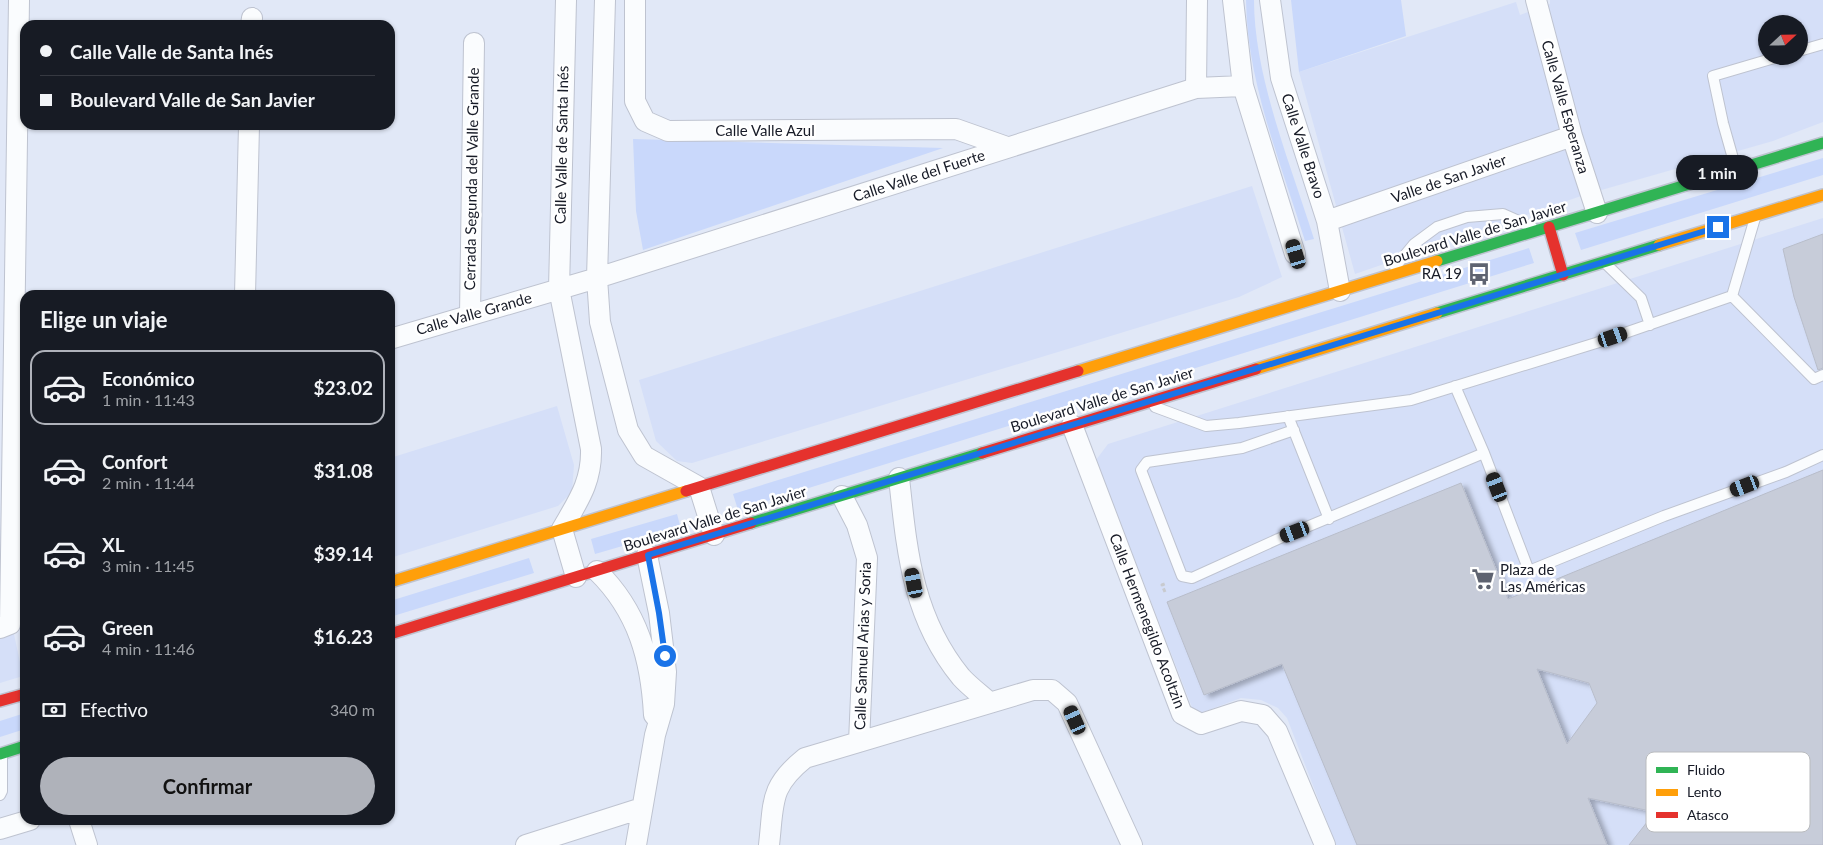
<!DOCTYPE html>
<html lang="es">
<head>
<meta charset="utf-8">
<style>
	:root { --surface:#171b24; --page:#242831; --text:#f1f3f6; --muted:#9ea1a6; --line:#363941; --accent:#afb2ba }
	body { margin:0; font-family:Lato,sans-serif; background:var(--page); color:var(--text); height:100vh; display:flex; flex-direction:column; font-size:19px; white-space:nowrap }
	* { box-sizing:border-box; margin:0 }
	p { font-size:16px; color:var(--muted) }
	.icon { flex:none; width:28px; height:28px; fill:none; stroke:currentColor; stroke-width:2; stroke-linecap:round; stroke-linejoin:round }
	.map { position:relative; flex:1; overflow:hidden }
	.drawer { position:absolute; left:20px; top:290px; width:375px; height:535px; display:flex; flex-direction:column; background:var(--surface); border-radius:15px; box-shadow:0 1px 4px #0004 }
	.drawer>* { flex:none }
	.hud { position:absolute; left:20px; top:20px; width:375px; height:110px; border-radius:15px; box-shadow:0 1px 4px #0004; display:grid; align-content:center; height:110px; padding:0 20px; background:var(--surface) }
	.needle { width:32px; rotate:68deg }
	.buttons { position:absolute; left:1758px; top:15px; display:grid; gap:10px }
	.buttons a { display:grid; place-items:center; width:50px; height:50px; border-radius:50%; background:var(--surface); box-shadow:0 1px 4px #0004; font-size:25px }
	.end { position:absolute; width:22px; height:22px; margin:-11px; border:6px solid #1a73e8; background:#fff; box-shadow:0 0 0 2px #fff }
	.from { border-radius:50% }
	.bubble { position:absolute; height:35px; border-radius:18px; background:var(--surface); box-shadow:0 1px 4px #0004; font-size:16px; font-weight:700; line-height:35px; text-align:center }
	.car { position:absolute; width:15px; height:30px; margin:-15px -8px; border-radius:6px; box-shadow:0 0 4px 1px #0007; background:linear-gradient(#222 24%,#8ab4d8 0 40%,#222 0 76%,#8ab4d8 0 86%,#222 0) }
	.hud b { display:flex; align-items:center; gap:18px; height:48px; font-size:19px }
	.hud b+b { border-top:1px solid var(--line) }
	.hud i { width:12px; height:12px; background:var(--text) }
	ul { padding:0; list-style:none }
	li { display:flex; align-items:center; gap:15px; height:75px; margin:0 10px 8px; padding:0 10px; border:2px solid transparent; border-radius:15px }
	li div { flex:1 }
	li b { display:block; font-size:19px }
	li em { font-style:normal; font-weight:700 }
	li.active { border-color:var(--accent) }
	li>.icon { width:45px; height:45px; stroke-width:1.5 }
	h2 { padding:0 20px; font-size:22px; line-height:60px }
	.pay { display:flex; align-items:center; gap:12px; height:55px; padding:0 20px; font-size:19px }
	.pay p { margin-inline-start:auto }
	.button { display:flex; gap:10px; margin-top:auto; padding:10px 20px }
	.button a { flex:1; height:58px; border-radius:30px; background:var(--accent); color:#111; font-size:20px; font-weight:700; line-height:58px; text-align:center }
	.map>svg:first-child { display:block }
	.built { fill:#d5dff8; fill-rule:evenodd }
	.green { fill:#c9d8fb }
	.building { fill:#c7ccd9; stroke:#b8bdca; fill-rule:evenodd; filter:url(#shadow) }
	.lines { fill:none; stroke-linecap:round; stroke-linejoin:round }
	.lane-casing { stroke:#bec3d0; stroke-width:12 }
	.street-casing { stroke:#bec3d0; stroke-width:22 }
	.fast-casing { stroke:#bec3d0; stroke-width:14 }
	.slow-casing { stroke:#bec3d0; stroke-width:14 }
	.jam-casing { stroke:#bec3d0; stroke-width:14 }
	.path { stroke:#c8cacf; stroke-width:3; stroke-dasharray:4 2.5; stroke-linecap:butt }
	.lane { stroke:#fafcfe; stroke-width:10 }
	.street { stroke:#fafcfe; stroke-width:20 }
	.fast { stroke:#30b455; stroke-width:11 }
	.slow { stroke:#ff9f0a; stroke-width:11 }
	.jam { stroke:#e5322d; stroke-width:11 }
	.route { stroke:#1a73e8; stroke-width:6 }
	.labels { text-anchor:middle; stroke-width:5; stroke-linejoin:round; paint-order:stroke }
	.street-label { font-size:15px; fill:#171b27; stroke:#fff }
	.poi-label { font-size:15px; fill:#171b27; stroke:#fff; text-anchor:end }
	.key { fill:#fff; stroke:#b9bbbe; stroke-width:1 }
	.key-label { font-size:14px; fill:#171b27 }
</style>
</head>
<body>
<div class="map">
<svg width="1823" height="845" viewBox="0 0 1823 845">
	<defs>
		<filter id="shadow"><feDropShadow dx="5.5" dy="3" stdDeviation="2.5" flood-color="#0004"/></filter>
	</defs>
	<rect width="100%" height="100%" fill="#e1e8f7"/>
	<path class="built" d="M 1550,0 L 1823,0 L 1823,122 L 1773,141 L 1584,195 L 1355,274 L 1299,72 L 1516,2 L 1520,15 L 1550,4 ZM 1766,24 L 1799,24 L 1799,56 L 1766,56 Z
		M 1252,186 L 1282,277 L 1239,297 L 692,463 L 677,461 L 656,441 L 639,380 Z
		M 1823,218 L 1823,845 L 1336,845 L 1287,718 L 1278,708 L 1261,700 L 1241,698 L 1195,715 L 1096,460 L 1108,444 Z
		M 557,406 L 574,465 L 572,492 L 558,506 L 390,558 L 390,458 Z
		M 7,602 L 23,676 L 0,683 L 0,604 Z"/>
	<path class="green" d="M 1246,0 L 1254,0 C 1254,77 1291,165 1314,239 L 1305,241 C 1281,163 1247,83 1246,0 Z
		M 1291,0 L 1401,0 L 1406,36 L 1299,72 Z
		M 633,139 L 943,148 L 643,250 L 636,211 Z
		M 1823,158 L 1823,175 L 1581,250 L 1575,233 Z
		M 1529,248 L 1534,263 L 738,510 L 733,494 Z
		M 677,514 L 681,529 L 595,554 L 591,539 Z
		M 529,558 L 534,573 L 390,617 L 390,601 Z
		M 25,713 L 25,729 L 0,737 L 0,721 Z"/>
	<path class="building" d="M 1823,234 L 1823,368 L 1818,370 L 1794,297 L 1783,249 Z
		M 1823,470 L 1823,845 L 1629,845 L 1655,812 L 1588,798 L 1607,845 L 1357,845 L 1282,664 L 1204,695 L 1167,602 L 1461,483 L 1508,599 ZM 1537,669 L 1589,683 L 1597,703 L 1567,744 Z"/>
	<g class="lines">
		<defs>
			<path id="lane" d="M 1799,51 L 1823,44
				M 1736,169 L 1723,123 L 1713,76 L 1781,56
				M 1606,264 L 1641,298 L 1650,325
				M 1395,267 L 1414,244 L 1437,227 L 1467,217 L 1503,214 L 1532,227
				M 1732,296 L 1814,379 L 1823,375
				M 1732,296 L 1755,218
				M 1455,386 L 1484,453 L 1529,571 L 1664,516 L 1786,472 L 1823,455
				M 1155,407 L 1206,426 L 1239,423 L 1411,400 L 1596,343 L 1732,296
				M 1288,416 L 1329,519
				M 1294,430 L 1242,448 L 1147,462 L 1141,470 L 1182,576 L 1192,578 L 1278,539 L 1484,453
				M 0,795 L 2,791 L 2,754"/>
			<path id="street" d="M 566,0 L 559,289 L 591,449 C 592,482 578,501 562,529 L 576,577
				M 605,0 L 597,278 L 600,322 L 628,430 L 644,456 L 699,487 L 714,535
				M 635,0 L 635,101 L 645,121 L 668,131 L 956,129 L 1007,147
				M 1233,0 L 1243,86 L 1295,254
				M 1270,0 L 1281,78 L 1327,221 L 1340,291
				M 1536,0 L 1572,136 L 1597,213
				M 251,25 L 252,18
				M 1196,88 L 1197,0
				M 1327,221 L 1572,136
				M 245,295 L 249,125
				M 470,315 L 474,43
				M 390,339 L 597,278 L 1196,88 L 1243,86
				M 1072,425 L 1182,714 L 1201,724 L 1241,711 L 1263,715 L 1277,731 L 1325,845
				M 899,478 C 907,551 912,617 961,677 C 969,686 980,694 990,703
				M 842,496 L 857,525 L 867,558 L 859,742
				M 597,571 C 638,611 651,659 654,715
				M 0,628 L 10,624 L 19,0
				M 79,820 L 87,845
				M 0,829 L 30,820
				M 526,845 L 642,808
				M 636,845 L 655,735 L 664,704 L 666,672 L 659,613 L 647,555
				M 769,845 C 774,802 769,787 805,758 L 1033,690 L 1052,690 L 1067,703 L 1132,845"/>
			<path id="fast" d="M 1437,261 L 1823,143
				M 1437,313 L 1659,245
				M 751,523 L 982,453
				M 0,754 L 25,746"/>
			<path id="slow" d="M 1659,245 L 1823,195
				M 1256,369 L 1437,313
				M 1078,371 L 1437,261
				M 390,582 L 686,491"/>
			<path id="jam" d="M 1549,227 L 1563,275
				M 982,453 L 1256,369
				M 686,491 L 1078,371
				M 390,634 L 751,523
				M 0,701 L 25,694"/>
		</defs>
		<use href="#lane" class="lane-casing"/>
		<use href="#street" class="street-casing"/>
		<use href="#fast" class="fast-casing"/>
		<use href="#slow" class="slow-casing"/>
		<use href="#jam" class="jam-casing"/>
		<path class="path" d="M 1165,592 L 1162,585 L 1167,583"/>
		<use href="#lane" class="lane"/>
		<use href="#street" class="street"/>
		<use href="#fast" class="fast"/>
		<use href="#slow" class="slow"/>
		<use href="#jam" class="jam"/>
	</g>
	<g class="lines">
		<path class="route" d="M 665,656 L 659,613 L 648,555 L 1718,227"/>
	</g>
	<defs>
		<symbol id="bus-bare" viewBox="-9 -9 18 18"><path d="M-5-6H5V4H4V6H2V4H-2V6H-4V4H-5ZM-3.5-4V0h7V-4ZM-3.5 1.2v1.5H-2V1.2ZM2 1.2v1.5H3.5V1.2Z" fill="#5e6370" stroke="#fff" stroke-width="2.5" paint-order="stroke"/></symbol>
		<symbol id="supermarket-bare" viewBox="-9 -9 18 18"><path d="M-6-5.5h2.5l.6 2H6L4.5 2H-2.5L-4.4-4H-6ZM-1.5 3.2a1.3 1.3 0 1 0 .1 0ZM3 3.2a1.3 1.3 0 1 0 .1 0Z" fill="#5e6370" stroke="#fff" stroke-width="2.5" paint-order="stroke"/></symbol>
	</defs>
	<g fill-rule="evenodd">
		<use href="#bus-bare" x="1463" y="258" width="32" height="32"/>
		<use href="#supermarket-bare" x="1467" y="563" width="32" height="32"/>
	</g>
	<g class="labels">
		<g class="street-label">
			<text transform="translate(1565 107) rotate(74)" y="5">Calle Valle Esperanza</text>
			<text x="765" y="136">Calle Valle Azul</text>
			<text transform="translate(562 145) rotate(-89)" y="5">Calle Valle de Santa Inés</text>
			<text transform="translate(1303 146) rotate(72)" y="5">Calle Valle Bravo</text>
			<text transform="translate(919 176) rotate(-18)" y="5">Calle Valle del Fuerte</text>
			<text transform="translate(472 179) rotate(-89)" y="5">Cerrada Segunda del Valle Grande</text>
			<text transform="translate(1449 179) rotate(-19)" y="5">Valle de San Javier</text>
			<text transform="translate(1475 234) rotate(-17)" y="5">Boulevard Valle de San Javier</text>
			<text transform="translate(474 314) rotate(-16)" y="5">Calle Valle Grande</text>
			<text transform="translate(1102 400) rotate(-17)" y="5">Boulevard Valle de San Javier</text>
			<text transform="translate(715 519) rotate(-17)" y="5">Boulevard Valle de San Javier</text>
			<text transform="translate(1147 621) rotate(69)" y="5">Calle Hermenegildo Acoltzin</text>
			<text transform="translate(863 646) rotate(-88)" y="5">Calle Samuel Arias y Soria</text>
		</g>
		<g class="poi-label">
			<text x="1462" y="279">RA 19</text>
			<text x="1500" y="575" text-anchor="start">Plaza de<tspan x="1500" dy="17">Las Américas</tspan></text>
		</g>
	</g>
	<rect x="1646" y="752" width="164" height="80" rx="8" class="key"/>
	<rect x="1656" y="767" width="22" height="6" fill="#30b455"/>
	<rect x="1656" y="789" width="22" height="7" fill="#ff9f0a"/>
	<rect x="1656" y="812" width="22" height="6" fill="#e5322d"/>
	<g class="key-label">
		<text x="1687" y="775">Fluido</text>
		<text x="1687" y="797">Lento</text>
		<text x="1687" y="820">Atasco</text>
	</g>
</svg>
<div class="buttons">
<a><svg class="needle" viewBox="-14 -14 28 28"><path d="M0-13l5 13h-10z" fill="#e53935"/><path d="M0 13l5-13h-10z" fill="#9ea1a6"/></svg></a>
</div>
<i class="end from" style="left:665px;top:656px"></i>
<i class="end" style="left:1718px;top:227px"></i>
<div class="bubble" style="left:1676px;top:155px;width:82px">1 min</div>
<i class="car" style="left:1296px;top:254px;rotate:343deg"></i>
<i class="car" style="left:1613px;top:337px;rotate:71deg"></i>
<i class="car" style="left:1745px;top:486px;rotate:249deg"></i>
<i class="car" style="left:1497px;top:487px;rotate:339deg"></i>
<i class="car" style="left:1295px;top:532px;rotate:249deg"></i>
<i class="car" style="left:914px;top:583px;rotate:349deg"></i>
<i class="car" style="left:1075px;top:720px;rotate:336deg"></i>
<div class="hud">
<b><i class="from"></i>Calle Valle de Santa Inés</b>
<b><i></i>Boulevard Valle de San Javier</b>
</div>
<section class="drawer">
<h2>Elige un viaje</h2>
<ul>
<li class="active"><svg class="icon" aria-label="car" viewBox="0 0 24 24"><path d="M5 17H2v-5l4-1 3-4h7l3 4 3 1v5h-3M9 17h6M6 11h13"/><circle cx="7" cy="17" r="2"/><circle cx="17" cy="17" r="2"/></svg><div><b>Económico</b><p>1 min · 11:43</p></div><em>$23.02</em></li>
<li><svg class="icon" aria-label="car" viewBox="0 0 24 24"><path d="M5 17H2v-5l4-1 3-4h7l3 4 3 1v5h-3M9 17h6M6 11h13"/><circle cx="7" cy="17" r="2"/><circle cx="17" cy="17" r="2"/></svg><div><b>Confort</b><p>2 min · 11:44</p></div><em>$31.08</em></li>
<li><svg class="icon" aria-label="car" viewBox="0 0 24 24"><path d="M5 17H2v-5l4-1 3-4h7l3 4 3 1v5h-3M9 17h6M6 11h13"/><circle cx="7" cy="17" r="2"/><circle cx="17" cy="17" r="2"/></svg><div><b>XL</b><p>3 min · 11:45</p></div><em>$39.14</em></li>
<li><svg class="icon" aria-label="car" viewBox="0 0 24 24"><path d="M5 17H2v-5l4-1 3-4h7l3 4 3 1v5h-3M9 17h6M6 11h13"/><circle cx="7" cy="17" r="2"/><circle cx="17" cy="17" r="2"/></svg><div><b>Green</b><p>4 min · 11:46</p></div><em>$16.23</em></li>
</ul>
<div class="pay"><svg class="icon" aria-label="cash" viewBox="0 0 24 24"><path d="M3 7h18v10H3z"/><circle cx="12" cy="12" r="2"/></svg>Efectivo<p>340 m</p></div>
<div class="button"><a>Confirmar</a></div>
</section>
</div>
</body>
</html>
